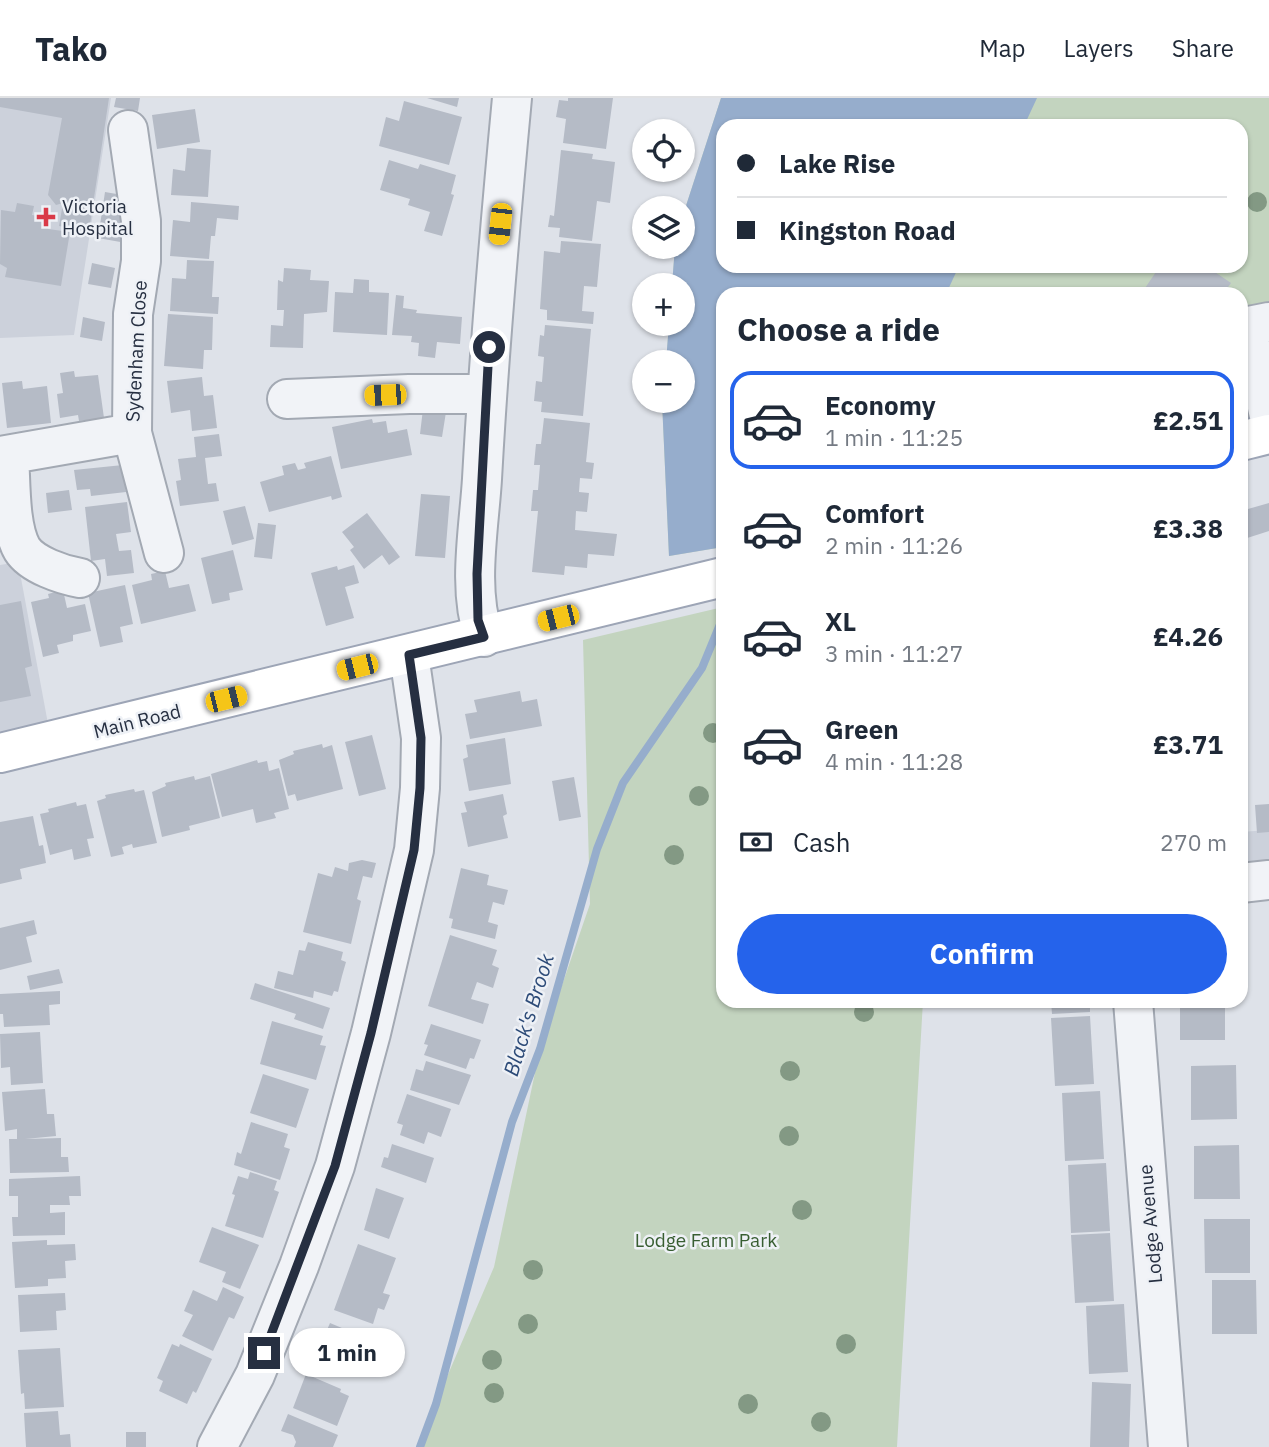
<!DOCTYPE html>
<html lang="en">
<head>
<meta charset="utf-8">
<style>
	:root { --surface:#fff; --page:#f2f2f3; --text:#1f2937; --muted:#747a83; --line:#e0e1e3; --accent:#2563eb }
	body { margin:0; font-family:"IBM Plex Sans",sans-serif; background:var(--page); color:var(--text); height:100vh; display:flex; flex-direction:column; font-size:26px; white-space:nowrap }
	* { box-sizing:border-box; margin:0 }
	p { font-size:23px; color:var(--muted) }
	.icon { flex:none; width:38px; height:38px; fill:none; stroke:currentColor; stroke-width:2; stroke-linecap:round; stroke-linejoin:round }
	.map { position:relative; flex:1; overflow:hidden }
	.side { position:absolute; left:716px; top:189px; width:532px; height:721px; display:flex; flex-direction:column; background:var(--surface); border-radius:21px; box-shadow:0 2px 5px #0004 }
	.side>* { flex:none }
	.hud { position:absolute; left:716px; top:21px; width:532px; height:154px; border-radius:21px; box-shadow:0 2px 5px #0004; display:grid; align-content:center; height:154px; padding:0 21px; background:var(--surface) }
	.tools { position:absolute; left:632px; top:21px; display:grid; gap:14px }
	.tools a { display:grid; place-items:center; width:63px; height:63px; border-radius:50%; background:var(--surface); box-shadow:0 2px 5px #0004; font-size:35px }
	.end { position:absolute; width:32px; height:32px; margin:-16px; border:9px solid #262f41; background:#fff; box-shadow:0 0 0 4px #fff }
	.from { border-radius:50% }
	.bubble { position:absolute; height:49px; border-radius:24px; background:var(--surface); box-shadow:0 2px 5px #0004; font-size:23px; font-weight:700; line-height:49px; text-align:center }
	.car { position:absolute; width:21px; height:42px; margin:-21px -10px; border-radius:9px; box-shadow:0 0 5px 2px #0007; background:linear-gradient(#f5c518 24%,#345 0 40%,#f5c518 0 76%,#345 0 86%,#f5c518 0) }
	.hud b { display:flex; align-items:center; gap:24px; height:66px; font-size:26px }
	.hud b+b { border-top:2px solid var(--line) }
	.hud i { width:18px; height:18px; background:var(--text) }
	ul { padding:0; list-style:none }
	li { display:flex; align-items:center; gap:21px; height:98px; margin:0 14px 10px; padding:0 7px; border:4px solid transparent; border-radius:21px }
	li div { flex:1 }
	li b { display:block; font-size:26px }
	li em { font-style:normal; font-weight:700 }
	li.active { border-color:var(--accent) }
	li>.icon { width:63px; height:63px; stroke-width:1.5 }
	h2 { padding:0 21px; font-size:32px; line-height:84px }
	.pay { display:flex; align-items:center; gap:18px; height:77px; padding:0 21px; font-size:26px }
	.pay p { margin-inline-start:auto }
	.cta { display:flex; gap:14px; margin-top:auto; padding:14px 21px }
	.cta a { flex:1; height:80px; border-radius:42px; background:var(--accent); color:#fff; font-size:28px; font-weight:700; line-height:80px; text-align:center }
	header { display:flex; align-items:center; gap:42px; box-sizing:border-box; height:98px; padding:0 35px; background:var(--surface); border-bottom:2px solid var(--line) }
	header strong { font-size:33px }
	nav { display:flex; gap:38px; margin-inline-start:auto; font-size:24px }
	.map>svg:first-child { display:block }
	.built { fill:#ccd1db }
	.green { fill:#c3d4bf; fill-rule:evenodd }
	.water { fill:#96adcc }
	.lines { fill:none; stroke-linecap:round; stroke-linejoin:round }
	.stream { stroke:#96adcc; stroke-width:8 }
	.building { fill:#b5bbc6 }
	.minor-casing { stroke:#a3a9b3; stroke-width:42 }
	.major-casing { stroke:#9da5b6; stroke-width:42 }
	.minor { stroke:#f1f3f7; stroke-width:38 }
	.major { stroke:#fff; stroke-width:38 }
	.tree { fill:#839984 }
	.route { stroke:#262f41; stroke-width:9 }
	.poi-dot { fill:#d93948; stroke:#eef1f6; stroke-width:2.5 }
	.labels { text-anchor:middle; stroke-width:5; stroke-linejoin:round; paint-order:stroke }
	.poi-label { font-size:19px; fill:#262f41; stroke:#eef1f6; text-anchor:start }
	.street-label { font-size:19px; fill:#262f41; stroke:#eef1f6 }
	.park-label { font-size:19px; fill:#385e32; stroke:#eef1f6 }
	.water-label { font-size:21px; font-style:italic; fill:#2d4b78; stroke:#eef1f6 }
</style>
</head>
<body>
<header>
<strong>Tako</strong>
<nav><a>Map</a><a>Layers</a><a>Share</a></nav>
</header>
<div class="map">
<svg width="1269" height="1349" viewBox="0 0 1269 1349">
	<rect width="100%" height="100%" fill="#dee2e9"/>
	<path class="built" d="M 0,0 L 111,0 L 74,237 L 0,240 Z
		M 18,464 L 51,642 L 0,655 L 0,467 Z
		M 1269,732 L 1269,792 L 1241,794 L 1241,734 Z"/>
	<path class="green" d="M 721,0 L 1269,0 L 1269,296 L 1241,305 L 1241,196 L 723,196 L 723,449 L 669,458 L 662,303 L 682,303 L 682,264 L 666,264 L 669,226 L 682,226 L 682,187 L 672,187 L 675,149 L 682,149 L 683,117 ZM 723,28 L 1241,28 L 1241,168 L 723,168 Z
		M 723,509 L 723,903 L 923,903 L 897,1349 L 417,1349 L 494,1169 L 540,951 L 590,806 L 583,542 Z"/>
	<path class="water" d="M 721,0 L 1037,0 L 1024,28 L 723,28 L 723,168 L 959,168 L 946,196 L 723,196 L 723,449 L 669,458 L 662,303 L 682,303 L 682,264 L 666,264 L 669,226 L 682,226 L 682,187 L 672,187 L 675,149 L 682,149 L 683,117 Z"/>
	<g class="lines">
		<path class="stream" d="M 420,1349 L 436,1306 L 512,1024 L 540,951 L 597,751 L 623,685 L 702,570 L 723,519"/>
	</g>
	<path class="building" d="M 0,0 L 109,0 L 89,133 L 59,128 L 63,105 L 56,107 L 48,97 L 62,20 L 0,9 Z
		M 116,0 L 140,0 L 138,13 L 114,9 Z
		M 427,0 L 459,0 L 457,9 Z
		M 568,0 L 613,0 L 606,51 L 563,45 L 566,21 L 556,19 L 559,2 L 568,3 Z
		M 404,3 L 462,19 L 449,67 L 379,48 L 386,19 L 399,23 Z
		M 195,11 L 200,44 L 157,51 L 152,17 Z
		M 187,50 L 211,52 L 208,99 L 171,97 L 173,71 L 185,73 Z
		M 561,52 L 593,56 L 592,61 L 615,64 L 610,105 L 597,103 L 592,143 L 559,139 L 560,130 L 548,129 L 550,117 L 554,118 Z
		M 389,62 L 418,71 L 420,66 L 456,77 L 451,96 L 454,97 L 442,138 L 424,133 L 430,114 L 408,107 L 410,101 L 380,92 Z
		M 105,94 L 134,99 L 126,145 L 98,140 Z
		M 191,104 L 239,108 L 238,122 L 217,120 L 215,138 L 211,138 L 209,161 L 170,158 L 173,122 L 190,124 Z
		M 17,105 L 34,108 L 32,117 L 50,120 L 48,131 L 70,134 L 61,188 L 5,179 L 7,170 L 0,166 L 1,112 L 15,114 Z
		M 561,143 L 601,146 L 597,189 L 584,188 L 582,213 L 594,214 L 593,226 L 547,222 L 547,212 L 540,211 L 544,153 L 560,155 Z
		M 187,162 L 214,163 L 212,199 L 219,199 L 218,216 L 170,213 L 172,180 L 186,181 Z
		M 92,165 L 115,170 L 111,190 L 88,186 Z
		M 1160,168 L 1185,168 L 1195,175 L 1200,168 L 1206,168 L 1231,185 L 1223,196 L 1141,196 Z
		M 284,170 L 311,172 L 310,182 L 329,183 L 327,214 L 304,216 L 303,250 L 270,249 L 271,227 L 283,228 L 284,212 L 277,212 L 278,182 L 283,184 Z
		M 354,181 L 369,182 L 369,194 L 389,195 L 387,237 L 333,234 L 335,194 L 353,195 Z
		M 396,197 L 404,198 L 403,210 L 417,212 L 416,215 L 462,219 L 460,246 L 437,244 L 435,260 L 418,258 L 419,245 L 411,244 L 412,238 L 392,237 Z
		M 168,216 L 213,219 L 212,252 L 204,252 L 203,271 L 164,268 Z
		M 83,219 L 105,224 L 102,243 L 80,239 Z
		M 545,227 L 591,231 L 583,318 L 541,314 L 542,304 L 534,303 L 536,283 L 542,284 L 544,259 L 538,258 L 540,237 L 544,238 Z
		M 74,273 L 75,279 L 98,277 L 104,320 L 79,323 L 78,317 L 60,320 L 57,296 L 63,295 L 60,275 Z
		M 202,279 L 204,298 L 213,297 L 217,330 L 192,333 L 190,312 L 171,315 L 167,283 Z
		M 22,283 L 23,291 L 47,288 L 51,325 L 7,330 L 2,285 Z
		M 423,311 L 446,314 L 442,339 L 420,336 Z
		M 544,320 L 590,325 L 586,364 L 594,365 L 592,381 L 580,380 L 579,394 L 589,395 L 587,414 L 576,413 L 575,432 L 617,436 L 614,458 L 588,456 L 587,470 L 565,468 L 564,477 L 532,474 L 538,413 L 531,413 L 533,392 L 538,392 L 540,367 L 534,367 L 536,346 L 541,346 Z
		M 372,321 L 373,325 L 386,323 L 388,335 L 407,331 L 412,357 L 341,371 L 332,329 Z
		M 219,336 L 222,358 L 205,360 L 208,386 L 216,385 L 219,403 L 180,408 L 176,383 L 181,382 L 178,361 L 196,359 L 194,339 Z
		M 331,358 L 342,399 L 332,402 L 331,398 L 269,414 L 260,384 L 284,377 L 282,368 L 295,365 L 298,372 L 306,370 L 304,365 Z
		M 123,367 L 126,394 L 91,398 L 90,391 L 77,392 L 74,372 Z
		M 69,392 L 72,412 L 48,415 L 46,395 Z
		M 421,396 L 450,398 L 445,460 L 415,458 Z
		M 127,404 L 131,434 L 116,436 L 119,453 L 131,452 L 134,475 L 107,478 L 105,461 L 91,463 L 85,409 Z
		M 1269,405 L 1269,433 L 1241,442 L 1241,413 Z
		M 245,408 L 254,441 L 232,447 L 223,413 Z
		M 367,415 L 400,459 L 389,467 L 382,457 L 364,471 L 350,452 L 354,449 L 342,434 Z
		M 258,425 L 276,427 L 272,461 L 254,459 Z
		M 233,452 L 243,492 L 229,495 L 230,502 L 212,506 L 201,460 Z
		M 354,467 L 359,485 L 345,489 L 354,520 L 326,528 L 311,475 L 337,468 L 338,472 Z
		M 165,473 L 169,490 L 189,486 L 196,513 L 141,526 L 132,487 L 152,482 L 151,476 Z
		M 125,487 L 133,526 L 120,529 L 123,544 L 100,549 L 88,495 Z
		M 63,492 L 67,510 L 85,506 L 91,533 L 73,537 L 73,543 L 57,547 L 59,555 L 43,559 L 31,504 L 49,500 L 48,496 Z
		M 21,503 L 32,568 L 25,570 L 31,598 L 0,604 L 0,507 Z
		M 520,593 L 522,604 L 537,601 L 542,628 L 470,641 L 465,616 L 477,614 L 474,602 Z
		M 372,637 L 386,691 L 359,698 L 345,644 Z
		M 505,640 L 511,686 L 469,693 L 463,661 L 468,659 L 466,647 Z
		M 322,646 L 323,650 L 332,647 L 343,691 L 297,703 L 295,696 L 288,698 L 279,662 L 294,656 L 293,653 Z
		M 257,662 L 258,665 L 267,663 L 269,673 L 279,670 L 289,711 L 274,715 L 276,720 L 256,725 L 253,711 L 222,719 L 211,676 Z
		M 194,678 L 195,682 L 210,678 L 220,720 L 189,728 L 190,732 L 162,739 L 152,694 L 166,688 L 165,685 Z
		M 574,679 L 581,719 L 559,723 L 552,683 Z
		M 134,691 L 135,694 L 144,692 L 157,745 L 133,750 L 132,746 L 122,749 L 124,756 L 111,759 L 97,703 L 106,700 L 105,697 Z
		M 503,696 L 507,716 L 503,718 L 508,740 L 468,749 L 461,715 L 467,714 L 464,704 Z
		M 76,704 L 77,708 L 86,706 L 94,740 L 87,741 L 91,758 L 74,762 L 72,751 L 50,757 L 40,716 L 49,714 L 48,711 Z
		M 1269,706 L 1269,734 L 1257,735 L 1255,707 Z
		M 33,718 L 39,748 L 43,747 L 46,765 L 20,771 L 22,781 L 0,786 L 0,724 Z
		M 362,762 L 376,765 L 372,780 L 363,778 L 357,801 L 361,803 L 351,846 L 303,834 L 318,775 L 332,779 L 335,769 L 348,773 L 349,765 Z
		M 461,770 L 489,777 L 487,787 L 508,792 L 504,807 L 493,804 L 488,824 L 498,827 L 495,841 L 451,830 L 453,821 L 449,820 Z
		M 34,822 L 37,836 L 26,839 L 32,864 L 0,872 L 0,830 Z
		M 450,837 L 497,852 L 492,867 L 499,870 L 493,890 L 477,884 L 471,901 L 489,906 L 483,926 L 428,908 Z
		M 308,844 L 343,854 L 341,862 L 346,864 L 342,878 L 338,894 L 334,893 L 332,898 L 314,893 L 313,900 L 274,890 L 278,873 L 293,877 L 299,852 L 305,853 Z
		M 59,871 L 63,885 L 30,892 L 27,878 Z
		M 255,885 L 330,910 L 323,931 L 294,921 L 296,916 L 250,901 Z
		M 60,893 L 60,906 L 49,907 L 50,927 L 4,929 L 3,916 L 0,916 L 0,896 Z
		M 1051,903 L 1090,903 L 1090,914 L 1052,916 Z
		M 1180,903 L 1225,903 L 1225,942 L 1180,942 Z
		M 1090,918 L 1094,986 L 1055,988 L 1051,920 Z
		M 272,923 L 323,938 L 320,947 L 326,948 L 316,982 L 260,966 Z
		M 431,926 L 481,942 L 474,961 L 470,960 L 466,971 L 424,957 L 428,947 L 424,946 Z
		M 40,934 L 43,985 L 11,987 L 10,969 L 1,970 L 0,936 Z
		M 426,963 L 471,977 L 459,1007 L 410,992 L 416,971 L 423,973 Z
		M 1236,967 L 1237,1021 L 1191,1022 L 1191,968 Z
		M 263,976 L 309,991 L 296,1030 L 250,1015 Z
		M 45,991 L 47,1016 L 54,1016 L 56,1038 L 25,1041 L 61,1040 L 61,1059 L 68,1059 L 69,1074 L 10,1075 L 9,1041 L 17,1041 L 17,1031 L 5,1033 L 2,994 Z
		M 1100,993 L 1104,1061 L 1065,1063 L 1062,995 Z
		M 407,996 L 451,1011 L 441,1039 L 428,1034 L 424,1046 L 400,1037 L 403,1027 L 397,1025 Z
		M 251,1024 L 288,1036 L 284,1049 L 290,1051 L 280,1082 L 234,1067 L 237,1054 L 241,1056 Z
		M 392,1046 L 434,1060 L 426,1085 L 381,1069 L 384,1059 L 388,1060 Z
		M 1239,1047 L 1240,1101 L 1194,1101 L 1194,1048 Z
		M 1106,1065 L 1110,1133 L 1071,1135 L 1068,1067 Z
		M 250,1074 L 277,1083 L 274,1092 L 279,1094 L 263,1140 L 225,1128 L 235,1097 L 232,1096 L 238,1078 L 248,1081 Z
		M 80,1078 L 81,1098 L 69,1098 L 70,1107 L 50,1107 L 50,1115 L 65,1114 L 65,1137 L 13,1138 L 12,1119 L 18,1119 L 18,1098 L 9,1098 L 9,1081 Z
		M 376,1090 L 404,1100 L 389,1141 L 364,1132 Z
		M 1204,1121 L 1250,1121 L 1250,1175 L 1205,1175 Z
		M 212,1129 L 259,1147 L 240,1191 L 222,1184 L 226,1174 L 199,1164 Z
		M 1110,1135 L 1114,1203 L 1075,1205 L 1071,1137 Z
		M 47,1142 L 47,1147 L 75,1146 L 76,1162 L 65,1163 L 66,1180 L 48,1181 L 48,1188 L 15,1190 L 12,1144 Z
		M 358,1146 L 396,1160 L 383,1195 L 390,1197 L 384,1212 L 378,1210 L 373,1226 L 334,1212 Z
		M 1212,1182 L 1256,1182 L 1257,1236 L 1212,1236 Z
		M 223,1189 L 244,1199 L 234,1221 L 229,1219 L 213,1253 L 182,1238 L 193,1217 L 184,1213 L 193,1192 L 217,1203 Z
		M 65,1195 L 66,1212 L 56,1213 L 57,1232 L 20,1234 L 18,1197 Z
		M 1124,1206 L 1128,1274 L 1089,1276 L 1086,1208 Z
		M 330,1225 L 368,1241 L 356,1269 L 350,1266 L 347,1273 L 315,1260 Z
		M 172,1246 L 179,1249 L 180,1246 L 212,1261 L 196,1295 L 193,1293 L 187,1306 L 159,1293 L 163,1283 L 157,1280 Z
		M 60,1250 L 64,1309 L 25,1311 L 24,1295 L 21,1296 L 18,1252 Z
		M 306,1276 L 341,1291 L 340,1294 L 349,1298 L 337,1328 L 293,1310 Z
		M 1092,1284 L 1131,1286 L 1129,1349 L 1090,1349 Z
		M 58,1313 L 60,1337 L 70,1336 L 71,1349 L 26,1349 L 24,1315 Z
		M 288,1316 L 338,1337 L 333,1349 L 294,1349 L 296,1344 L 293,1337 L 281,1333 Z
		M 126,1334 L 146,1334 L 146,1349 L 126,1349 Z"/>
	<g class="lines">
		<defs>
			<path id="minor" d="M 1269,224 L 1249,228 L 1269,318
				M 287,301 L 409,296 L 487,296
				M 132,335 L 164,455
				M 9,357 C 11,383 9,428 22,451 C 32,467 63,477 80,480
				M 0,358 L 132,335 L 133,216 L 141,163 L 141,123 L 128,32
				M 484,539 C 467,491 479,431 482,381 C 489,254 500,127 512,0
				M 1241,785 L 1269,782
				M 1133,903 L 1168,1349
				M 217,1349 L 255,1277 L 299,1168 L 335,1068 L 371,935 L 414,752 L 420,690 L 421,640 L 409,557"/>
			<path id="major" d="M 1241,343 L 1269,336
				M 0,655 L 723,479"/>
		</defs>
		<use href="#minor" class="minor-casing"/>
		<use href="#major" class="major-casing"/>
		<use href="#minor" class="minor"/>
		<use href="#major" class="major"/>
	</g>
	<g class="tree">
		<circle cx="1257" cy="104" r="10"/>
		<circle cx="713" cy="635" r="10"/>
		<circle cx="699" cy="698" r="10"/>
		<circle cx="674" cy="757" r="10"/>
		<circle cx="864" cy="914" r="10"/>
		<circle cx="790" cy="973" r="10"/>
		<circle cx="789" cy="1038" r="10"/>
		<circle cx="802" cy="1112" r="10"/>
		<circle cx="533" cy="1172" r="10"/>
		<circle cx="528" cy="1226" r="10"/>
		<circle cx="846" cy="1246" r="10"/>
		<circle cx="492" cy="1262" r="10"/>
		<circle cx="494" cy="1295" r="10"/>
		<circle cx="748" cy="1306" r="10"/>
		<circle cx="821" cy="1324" r="10"/>
	</g>
	<g class="lines">
		<path class="route" d="M 264,1255 L 335,1068 L 371,935 L 414,752 L 420,690 L 421,640 L 409,557 L 484,539 L 478,522 L 477,476 L 489,249"/>
	</g>
	<path class="poi-dot" d="M42.5 108.5h7v7h7v7h-7v7h-7v-7h-7v-7h7z"/>
	<g class="labels">
		<g class="poi-label">
			<text x="62" y="115">Victoria<tspan x="62" dy="22">Hospital</tspan></text>
		</g>
		<g class="street-label">
			<text transform="translate(136 253) rotate(-87)" y="7">Sydenham Close</text>
			<text transform="translate(137 623) rotate(-14)" y="7">Main Road</text>
			<text transform="translate(1150 1126) rotate(-95)" y="7">Lodge Avenue</text>
		</g>
		<g class="park-label">
			<text x="706" y="1149">Lodge Farm Park</text>
		</g>
		<g class="water-label">
			<text transform="translate(529 917) rotate(-73)" y="7">Black's Brook</text>
		</g>
	</g>
</svg>
<div class="tools">
<a><svg class="icon" aria-label="locate" viewBox="0 0 24 24"><circle cx="12" cy="12" r="6"/><path d="M12 2v4M12 18v4M2 12h4M18 12h4"/></svg></a>
<a><svg class="icon" aria-label="layers" viewBox="0 0 24 24"><path d="M12 4l9 5-9 5-9-5zM3 14l9 5 9-5"/></svg></a>
<a>+</a>
<a>−</a>
</div>
<i class="end from" style="left:489px;top:249px"></i>
<i class="end" style="left:264px;top:1255px"></i>
<div class="bubble" style="left:289px;top:1230px;width:116px">1 min</div>
<i class="car" style="left:500px;top:126px;rotate:186deg"></i>
<i class="car" style="left:385px;top:297px;rotate:268deg"></i>
<i class="car" style="left:558px;top:520px;rotate:256deg"></i>
<i class="car" style="left:357px;top:569px;rotate:256deg"></i>
<i class="car" style="left:226px;top:601px;rotate:76deg"></i>
<div class="hud">
<b><i class="from"></i>Lake Rise</b>
<b><i></i>Kingston Road</b>
</div>
<section class="side">
<h2>Choose a ride</h2>
<ul>
<li class="active"><svg class="icon" aria-label="car" viewBox="0 0 24 24"><path d="M5 17H2v-5l4-1 3-4h7l3 4 3 1v5h-3M9 17h6M6 11h13"/><circle cx="7" cy="17" r="2"/><circle cx="17" cy="17" r="2"/></svg><div><b>Economy</b><p>1 min · 11:25</p></div><em>£2.51</em></li>
<li><svg class="icon" aria-label="car" viewBox="0 0 24 24"><path d="M5 17H2v-5l4-1 3-4h7l3 4 3 1v5h-3M9 17h6M6 11h13"/><circle cx="7" cy="17" r="2"/><circle cx="17" cy="17" r="2"/></svg><div><b>Comfort</b><p>2 min · 11:26</p></div><em>£3.38</em></li>
<li><svg class="icon" aria-label="car" viewBox="0 0 24 24"><path d="M5 17H2v-5l4-1 3-4h7l3 4 3 1v5h-3M9 17h6M6 11h13"/><circle cx="7" cy="17" r="2"/><circle cx="17" cy="17" r="2"/></svg><div><b>XL</b><p>3 min · 11:27</p></div><em>£4.26</em></li>
<li><svg class="icon" aria-label="car" viewBox="0 0 24 24"><path d="M5 17H2v-5l4-1 3-4h7l3 4 3 1v5h-3M9 17h6M6 11h13"/><circle cx="7" cy="17" r="2"/><circle cx="17" cy="17" r="2"/></svg><div><b>Green</b><p>4 min · 11:28</p></div><em>£3.71</em></li>
</ul>
<div class="pay"><svg class="icon" aria-label="cash" viewBox="0 0 24 24"><path d="M3 7h18v10H3z"/><circle cx="12" cy="12" r="2"/></svg>Cash<p>270 m</p></div>
<div class="cta"><a>Confirm</a></div>
</section>
</div>
</body>
</html>
